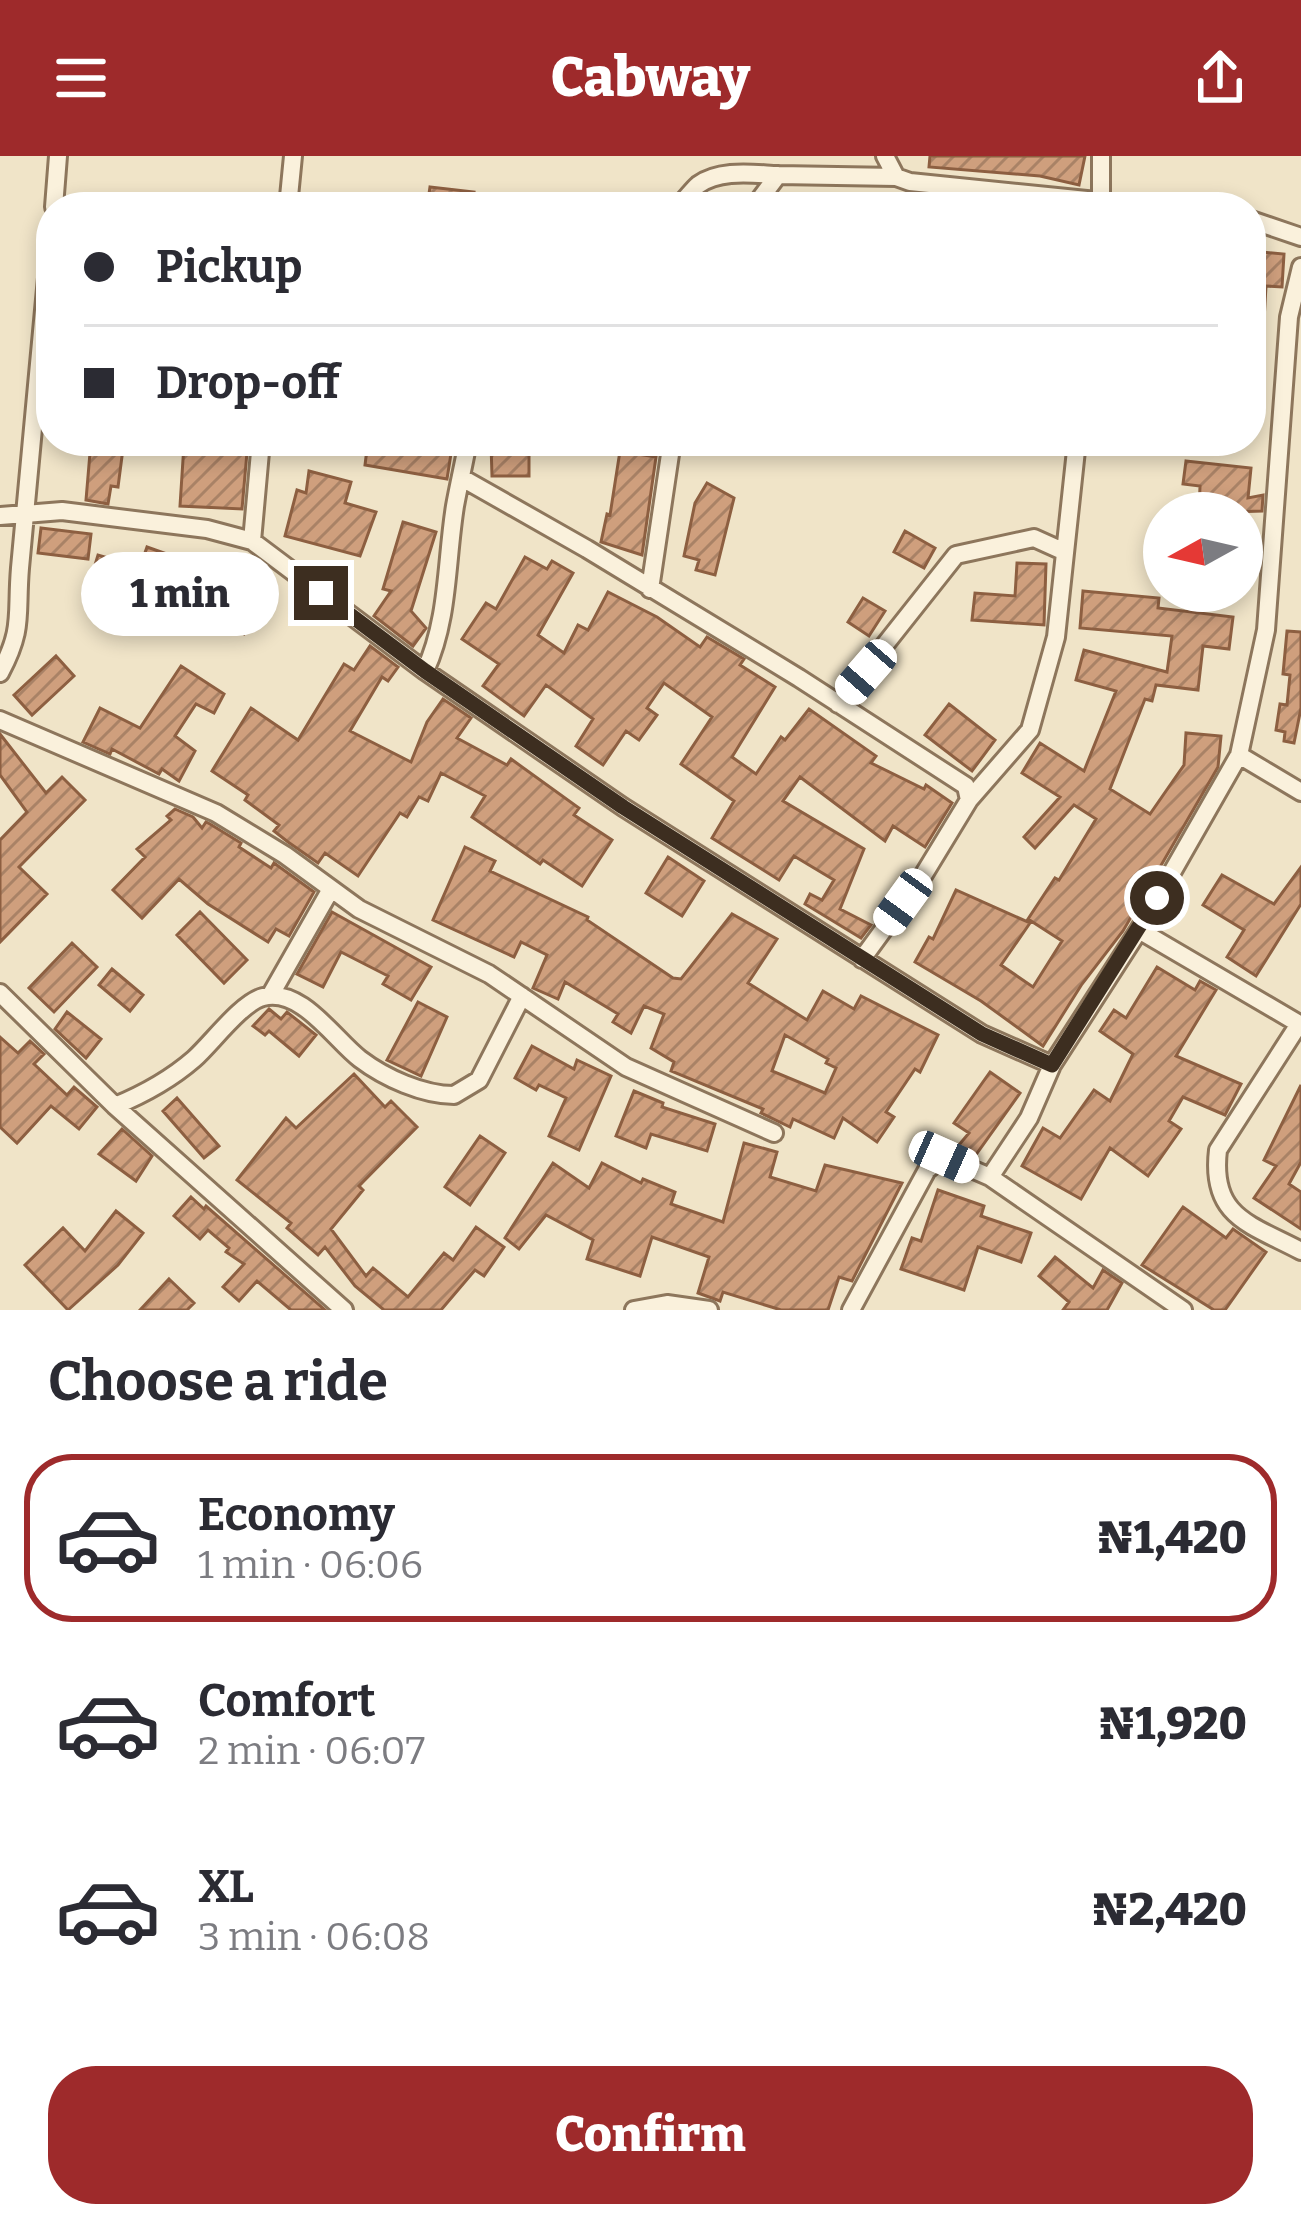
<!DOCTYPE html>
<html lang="en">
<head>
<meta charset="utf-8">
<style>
	:root { --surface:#fff; --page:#f2f2f3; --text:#2b2b33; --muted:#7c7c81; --line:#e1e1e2; --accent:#9e2a2b }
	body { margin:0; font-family:Bitter,serif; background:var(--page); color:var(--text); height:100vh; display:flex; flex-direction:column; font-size:45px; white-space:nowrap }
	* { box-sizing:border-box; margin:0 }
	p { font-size:39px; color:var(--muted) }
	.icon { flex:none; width:66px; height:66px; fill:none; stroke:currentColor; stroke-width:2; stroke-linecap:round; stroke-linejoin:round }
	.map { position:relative; height:1154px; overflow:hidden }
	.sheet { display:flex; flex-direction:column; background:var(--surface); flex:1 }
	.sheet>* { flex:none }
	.banner { position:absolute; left:36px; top:36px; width:1230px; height:264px; border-radius:48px; box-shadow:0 6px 18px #0003; display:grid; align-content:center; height:264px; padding:0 48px; background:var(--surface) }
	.needle { width:78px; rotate:262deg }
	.fabs { position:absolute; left:1143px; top:336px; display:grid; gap:24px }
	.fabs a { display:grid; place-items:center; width:120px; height:120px; border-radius:50%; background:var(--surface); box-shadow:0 6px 18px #0003; font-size:60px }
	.end { position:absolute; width:54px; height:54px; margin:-27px; border:15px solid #3d2e20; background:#fff; box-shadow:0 0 0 6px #fff }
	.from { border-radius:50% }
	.bubble { position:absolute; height:84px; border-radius:42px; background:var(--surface); box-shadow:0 6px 18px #0003; font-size:39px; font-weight:800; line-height:84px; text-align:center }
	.car { position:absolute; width:36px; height:72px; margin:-36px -18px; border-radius:15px; box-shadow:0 0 9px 3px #0007; background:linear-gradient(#fff 24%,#345 0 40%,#fff 0 76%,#345 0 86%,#fff 0) }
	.banner b { display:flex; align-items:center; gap:42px; height:114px; font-size:45px }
	.banner b+b { border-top:3px solid var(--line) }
	.banner i { width:30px; height:30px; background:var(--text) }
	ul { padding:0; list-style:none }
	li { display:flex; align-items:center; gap:36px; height:168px; margin:0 24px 18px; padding:0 24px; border:6px solid transparent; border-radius:48px }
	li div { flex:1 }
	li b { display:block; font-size:45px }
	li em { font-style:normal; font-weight:800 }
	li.selected { border-color:var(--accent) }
	li>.icon { width:108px; height:108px; stroke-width:1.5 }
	h2 { padding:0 48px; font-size:54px; line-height:144px }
	.action { display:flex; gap:24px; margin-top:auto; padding:24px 48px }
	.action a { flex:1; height:138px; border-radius:48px; background:var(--accent); color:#fff; font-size:48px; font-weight:800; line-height:138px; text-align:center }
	header { display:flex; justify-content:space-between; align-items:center; height:156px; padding:0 48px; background:var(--accent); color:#fff; font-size:54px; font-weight:800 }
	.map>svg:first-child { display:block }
	.building { fill:url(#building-hatch); stroke:#8d5f41; stroke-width:3; fill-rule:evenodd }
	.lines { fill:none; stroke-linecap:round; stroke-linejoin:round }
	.street-casing { stroke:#8d765c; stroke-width:22 }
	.street { stroke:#faf1dc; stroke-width:16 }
	.route { stroke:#3d2e20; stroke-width:15 }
</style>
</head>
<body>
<header><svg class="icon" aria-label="menu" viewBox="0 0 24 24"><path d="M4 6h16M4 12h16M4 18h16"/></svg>Cabway<svg class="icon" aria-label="share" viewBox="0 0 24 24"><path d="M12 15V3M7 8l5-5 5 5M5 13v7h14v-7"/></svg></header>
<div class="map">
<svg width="1301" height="1154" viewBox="0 0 1301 1154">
	<defs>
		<pattern id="building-hatch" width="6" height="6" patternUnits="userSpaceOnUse" patternTransform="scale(3)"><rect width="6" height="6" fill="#cf9f7d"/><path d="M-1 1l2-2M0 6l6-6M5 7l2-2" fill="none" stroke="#a98266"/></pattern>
	</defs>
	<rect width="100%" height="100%" fill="#f0e4c8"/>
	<path class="building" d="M 930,0 L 1085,0 L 1079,29 L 1040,20 L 929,11 Z
		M 430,31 L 474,36 L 472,51 L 427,51 Z
		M 1251,95 L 1284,98 L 1282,131 L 1266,130 L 1263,182 L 1251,182 Z
		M 91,285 L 124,285 L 118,331 L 111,330 L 108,348 L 86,344 Z
		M 226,285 L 248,285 L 242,353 L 180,350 L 184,288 L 215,290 L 226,288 Z
		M 368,285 L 453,285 L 447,323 L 365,309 Z
		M 491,288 L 529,288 L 529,320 L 492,320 Z
		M 620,295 L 656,301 L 642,399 L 601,386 L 607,358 L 610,359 Z
		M 1186,305 L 1251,312 L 1248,342 L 1263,339 L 1262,355 L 1199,357 L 1200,330 L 1183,328 Z
		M 309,315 L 351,326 L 345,347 L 376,356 L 360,400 L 285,380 L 297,334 L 306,337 Z
		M 707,327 L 734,342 L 715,419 L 696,414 L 699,404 L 684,400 L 695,347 Z
		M 403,366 L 436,376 L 411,455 L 426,472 L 413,490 L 374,460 L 391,435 L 383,433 Z
		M 41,372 L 91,378 L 88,403 L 38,397 Z
		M 905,375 L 935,392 L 924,412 L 894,396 Z
		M 147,391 L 178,402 L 155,469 L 84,445 L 98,399 L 140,411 Z
		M 525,401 L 547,413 L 552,405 L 573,417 L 538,479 L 564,497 L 578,469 L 588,474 L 608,436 L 657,461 L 700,491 L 707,481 L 744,503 L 740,509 L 775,531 L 732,601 L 756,618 L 781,581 L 785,584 L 809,553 L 876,600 L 871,607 L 924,633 L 926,629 L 952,647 L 925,691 L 893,670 L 885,685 L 800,621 L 783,645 L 864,693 L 840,753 L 871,769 L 861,782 L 805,748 L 810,738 L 822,744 L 834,724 L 794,700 L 779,724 L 712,682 L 734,645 L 681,608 L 712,561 L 664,527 L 647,552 L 657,559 L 639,584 L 626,575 L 603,609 L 576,590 L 593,563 L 546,529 L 524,560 L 483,530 L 499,508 L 462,483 L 486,447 L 496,453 Z
		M 1017,407 L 1046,408 L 1044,469 L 972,464 L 975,437 L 1015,440 Z
		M 235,420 L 266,439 L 244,478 L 212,459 Z
		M 1083,435 L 1159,442 L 1158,452 L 1233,461 L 1229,493 L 1203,490 L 1198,534 L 1156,529 L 1152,545 L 1145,543 L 1110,633 L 1150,658 L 1184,609 L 1186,577 L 1221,580 L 1218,611 L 1123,775 L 1082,828 L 1043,890 L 981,845 L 915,806 L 929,781 L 933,783 L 956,734 L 1030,767 L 1001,809 L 1033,831 L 1062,785 L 1028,763 L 1055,722 L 1059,724 L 1096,663 L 1074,649 L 1035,692 L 1024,681 L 1060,641 L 1022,617 L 1040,587 L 1084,615 L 1116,535 L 1076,524 L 1084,494 L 1167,516 L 1172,480 L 1080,472 Z
		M 863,442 L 885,455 L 869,480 L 848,466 Z
		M 1287,475 L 1301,476 L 1301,552 L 1294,587 L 1284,585 L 1285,576 L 1276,574 L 1280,548 L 1287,549 L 1290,519 L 1283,518 Z
		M 370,490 L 398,511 L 388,525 L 382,521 L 350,575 L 411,606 L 427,566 L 443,543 L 471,562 L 457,582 L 507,609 L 511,603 L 579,652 L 574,659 L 612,684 L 582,730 L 543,704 L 540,708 L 472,661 L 485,640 L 441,617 L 428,645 L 419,641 L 407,661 L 400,657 L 358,720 L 325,697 L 318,707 L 288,686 L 274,675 L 279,669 L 245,644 L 248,639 L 212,615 L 251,552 L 298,584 L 344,508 L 354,514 Z
		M 56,500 L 74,520 L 32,559 L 14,539 Z
		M 181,510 L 224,538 L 214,557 L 196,548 L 175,580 L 195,595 L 179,625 L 162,613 L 159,618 L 112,593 L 110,598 L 83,586 L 100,552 L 140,572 Z
		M 949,548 L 995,584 L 972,615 L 925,579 Z
		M 0,578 L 46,637 L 62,621 L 85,644 L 19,711 L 47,738 L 0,786 L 0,684 L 27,656 L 0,619 Z
		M 175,653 L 193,661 L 202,672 L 206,666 L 210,668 L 241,687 L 239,691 L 271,712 L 274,707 L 314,736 L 289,780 L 276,773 L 268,786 L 208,748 L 179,723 L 142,762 L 113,734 L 145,701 L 137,693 L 171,664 L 167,660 Z
		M 465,691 L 495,705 L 490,715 L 588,761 L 587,764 L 673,822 L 681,823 L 732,758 L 777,783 L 748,827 L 807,864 L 823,835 L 854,853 L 861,840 L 938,879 L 920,916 L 915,913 L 886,956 L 894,961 L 877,986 L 843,962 L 834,982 L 793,963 L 790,971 L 761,957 L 763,953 L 671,915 L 674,906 L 651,892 L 664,858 L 644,850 L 631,877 L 613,866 L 618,858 L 565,826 L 558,843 L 533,832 L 547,799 L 521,786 L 514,801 L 433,764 ZM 785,879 L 828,903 L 826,907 L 836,912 L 825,937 L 772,915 Z
		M 668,701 L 704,725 L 682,760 L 646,737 Z
		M 1301,711 L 1301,748 L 1256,820 L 1227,801 L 1244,774 L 1203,749 L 1222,719 L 1274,748 Z
		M 200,756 L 247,804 L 224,827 L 177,779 Z
		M 332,756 L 431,811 L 411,844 L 383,828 L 388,820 L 341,796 L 323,831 L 297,818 Z
		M 72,787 L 97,811 L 54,856 L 29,832 Z
		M 1157,811 L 1195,834 L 1200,825 L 1216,834 L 1176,900 L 1241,928 L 1225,959 L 1183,941 L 1169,965 L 1181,973 L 1148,1020 L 1110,992 L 1081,1043 L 1022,1010 L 1043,972 L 1060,982 L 1094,934 L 1110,945 L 1133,898 L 1100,875 L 1114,854 L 1126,862 Z
		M 112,813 L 143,839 L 130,855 L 99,829 Z
		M 418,846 L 447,861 L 421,920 L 387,904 Z
		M 269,853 L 281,863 L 287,856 L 316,879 L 299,900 L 269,875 L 265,879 L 253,870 Z
		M 67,856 L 101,883 L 86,902 L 55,873 Z
		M 0,881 L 18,897 L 30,885 L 44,898 L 34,908 L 67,939 L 74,931 L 97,951 L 79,973 L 51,950 L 17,987 L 0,971 Z
		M 532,890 L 574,913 L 577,904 L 611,920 L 579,994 L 549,980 L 566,942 L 539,929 L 536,934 L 515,922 Z
		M 990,916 L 1020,937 L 975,1000 L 958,990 L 969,977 L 954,967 Z
		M 354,918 L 385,951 L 391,945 L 417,971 L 359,1030 L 363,1034 L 331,1073 L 366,1120 L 373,1112 L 408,1141 L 444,1097 L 453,1104 L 476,1071 L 504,1091 L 484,1120 L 475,1114 L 441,1154 L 384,1154 L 355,1130 L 325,1091 L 318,1099 L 287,1072 L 291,1067 L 237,1024 L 286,962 L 296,972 Z
		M 1301,929 L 1301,1006 L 1289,1028 L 1301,1036 L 1301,1073 L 1254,1042 L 1276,1010 L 1264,1004 Z
		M 634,935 L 663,947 L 662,951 L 715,968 L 707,995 L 651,978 L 646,992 L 616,980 Z
		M 177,942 L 219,990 L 204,1002 L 163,955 Z
		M 122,973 L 152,1000 L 136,1025 L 99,998 Z
		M 480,980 L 505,997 L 470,1049 L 445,1031 Z
		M 744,987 L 777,996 L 770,1021 L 816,1035 L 825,1009 L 902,1027 L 852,1125 L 839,1121 L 828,1154 L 781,1154 L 723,1136 L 720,1145 L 698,1137 L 709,1101 L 652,1081 L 640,1120 L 587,1103 L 593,1084 L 546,1059 L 519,1093 L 505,1082 L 553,1007 L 589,1032 L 602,1007 L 641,1027 L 643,1023 L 675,1036 L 671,1048 L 723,1066 Z
		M 938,1034 L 984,1050 L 981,1060 L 1031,1077 L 1021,1106 L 978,1091 L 964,1134 L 901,1113 L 912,1082 L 921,1085 Z
		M 191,1041 L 204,1053 L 206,1050 L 325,1154 L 291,1154 L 257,1125 L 239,1145 L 223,1131 L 244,1108 L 226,1096 L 229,1092 L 208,1074 L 200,1083 L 174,1060 Z
		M 1183,1051 L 1226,1082 L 1233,1073 L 1266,1096 L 1225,1154 L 1214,1154 L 1142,1109 Z
		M 116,1055 L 143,1077 L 118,1109 L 68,1154 L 25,1109 L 63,1072 L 85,1095 Z
		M 1055,1101 L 1093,1132 L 1103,1114 L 1122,1127 L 1107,1154 L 1063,1154 L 1069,1146 L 1039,1120 Z
		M 169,1123 L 194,1147 L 187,1154 L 140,1154 Z"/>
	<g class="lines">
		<defs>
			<path id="street" d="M 885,0 L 896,21 L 910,26 L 1156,51
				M 54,51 L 58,0
				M 288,51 L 293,0
				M 677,51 C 685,45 691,35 698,29 C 720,13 753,18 778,19
				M 754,51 L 778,19 L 896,21
				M 1101,51 L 1101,0
				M 1251,64 L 1301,81
				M 462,322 L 587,393 L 799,522 L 966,630 L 969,644 L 924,718 L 862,803
				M 0,360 L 62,355 L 207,373 L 252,385 L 425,515 L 623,651 L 982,878 L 1052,909
				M 252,385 L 261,285
				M 650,433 L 672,285
				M 425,515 C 449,463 446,406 455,350 C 459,328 464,307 468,285
				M 0,517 C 24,472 16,460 20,412 L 51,79
				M 838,548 L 956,399 L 1034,382 L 1065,396
				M 0,564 L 216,657 L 285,699 L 359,753 L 489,818 L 626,911 L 774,977
				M 1239,599 L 1301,636
				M 969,644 L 1030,574 L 1056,481 L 1077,285
				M 1139,774 L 1301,869
				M 0,837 L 115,950 L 344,1154
				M 270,840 L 331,733
				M 1299,868 L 1218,994 C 1210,1061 1250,1068 1301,1095
				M 115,950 C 144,938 171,923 194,903 C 212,887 241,847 263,841 C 301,831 334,883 360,903 C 385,922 423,939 454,939 L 479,924 L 522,840
				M 990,1021 L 1183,1154
				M 634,1154 L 667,1148 L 709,1154
				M 851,1154 L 927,1014 L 944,1001 L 990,1021 L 1029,962 L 1052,909 L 1139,774 L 1239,599 L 1266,474 L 1289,161 L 1301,111"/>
		</defs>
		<use href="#street" class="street-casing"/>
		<use href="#street" class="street"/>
	</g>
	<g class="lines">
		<path class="route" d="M 321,437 L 425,515 L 623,651 L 982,878 L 1052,909 L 1157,742"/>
	</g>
</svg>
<div class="fabs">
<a><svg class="needle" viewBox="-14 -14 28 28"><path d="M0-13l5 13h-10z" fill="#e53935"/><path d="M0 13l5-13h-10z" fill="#7c7c81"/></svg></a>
</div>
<i class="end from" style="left:1157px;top:742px"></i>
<i class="end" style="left:321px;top:437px"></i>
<div class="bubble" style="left:81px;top:396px;width:198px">1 min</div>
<i class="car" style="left:866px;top:516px;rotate:221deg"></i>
<i class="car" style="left:903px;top:746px;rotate:216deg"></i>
<i class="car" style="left:944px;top:1001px;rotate:114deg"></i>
<div class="banner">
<b><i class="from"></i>Pickup</b>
<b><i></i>Drop-off</b>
</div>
</div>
<section class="sheet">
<h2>Choose a ride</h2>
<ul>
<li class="selected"><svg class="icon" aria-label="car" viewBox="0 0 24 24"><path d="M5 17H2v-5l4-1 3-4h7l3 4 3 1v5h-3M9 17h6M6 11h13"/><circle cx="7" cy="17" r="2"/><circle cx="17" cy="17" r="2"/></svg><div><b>Economy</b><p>1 min · 06:06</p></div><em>₦1,420</em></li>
<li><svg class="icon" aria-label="car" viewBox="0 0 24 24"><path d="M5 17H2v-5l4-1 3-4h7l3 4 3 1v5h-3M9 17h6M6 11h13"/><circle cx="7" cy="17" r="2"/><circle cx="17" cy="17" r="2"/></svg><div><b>Comfort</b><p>2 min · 06:07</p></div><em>₦1,920</em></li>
<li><svg class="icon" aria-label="car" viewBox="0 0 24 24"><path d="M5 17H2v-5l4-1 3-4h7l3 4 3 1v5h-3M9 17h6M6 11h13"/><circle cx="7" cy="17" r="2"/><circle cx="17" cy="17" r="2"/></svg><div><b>XL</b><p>3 min · 06:08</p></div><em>₦2,420</em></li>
</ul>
<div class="action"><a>Confirm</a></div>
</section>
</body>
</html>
